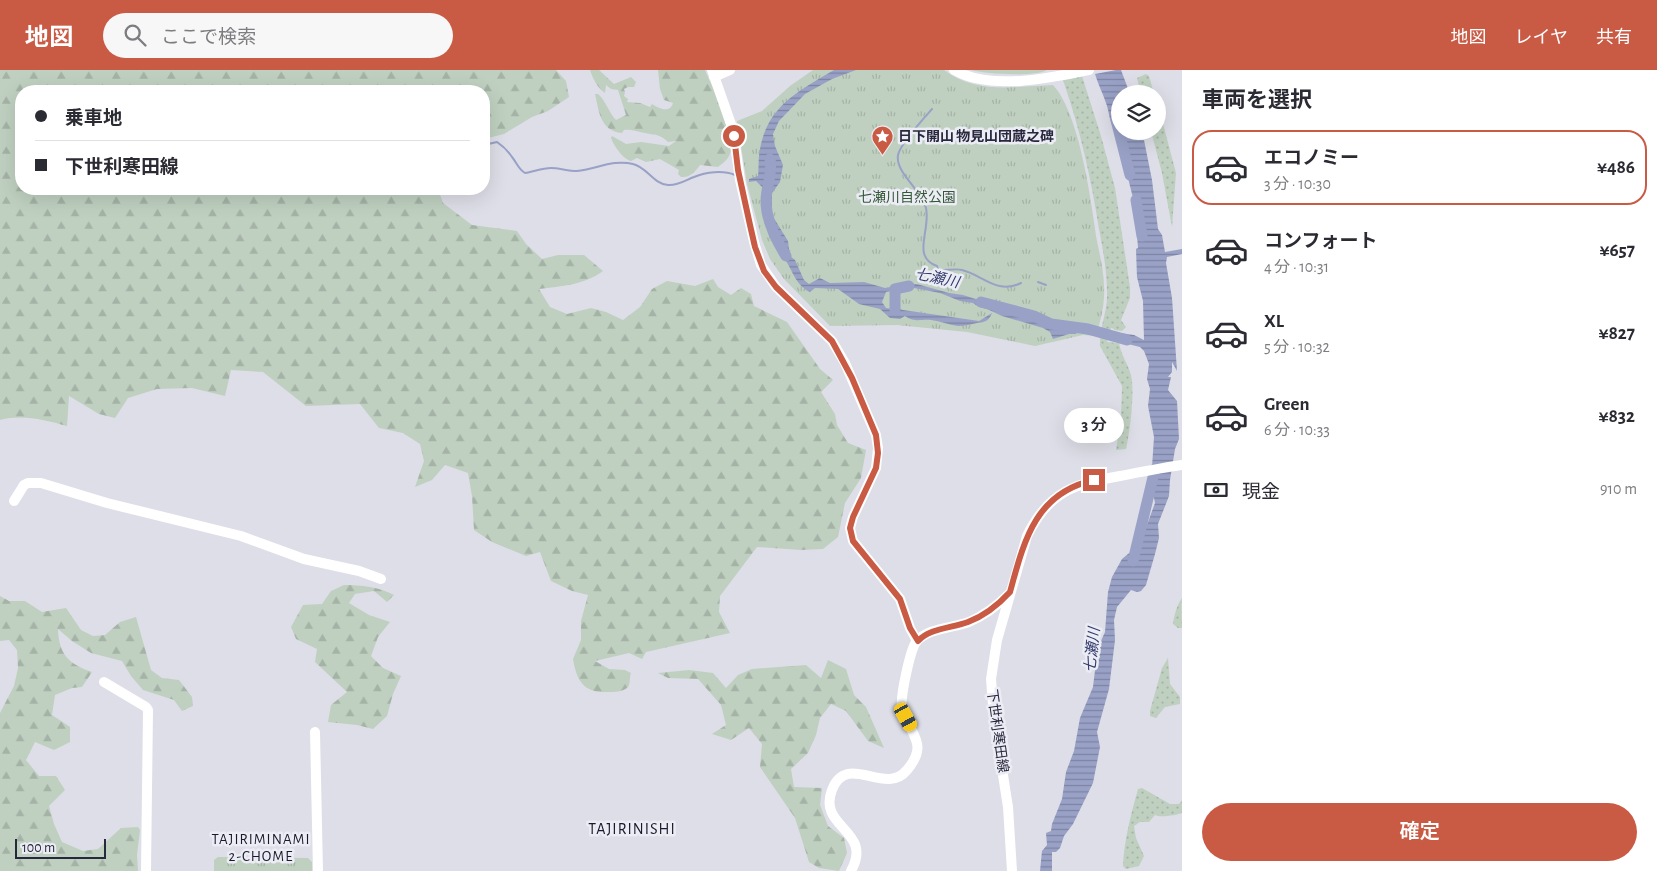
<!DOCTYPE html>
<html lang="ja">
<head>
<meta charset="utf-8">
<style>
	:root { --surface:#fff; --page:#f7f7f7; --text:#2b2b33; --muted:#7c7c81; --line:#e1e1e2; --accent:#c95a44 }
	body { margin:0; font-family:"Alegreya Sans","Noto Sans JP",sans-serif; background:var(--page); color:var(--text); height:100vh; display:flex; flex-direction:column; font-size:19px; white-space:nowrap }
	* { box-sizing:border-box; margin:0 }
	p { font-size:16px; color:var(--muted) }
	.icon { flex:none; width:28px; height:28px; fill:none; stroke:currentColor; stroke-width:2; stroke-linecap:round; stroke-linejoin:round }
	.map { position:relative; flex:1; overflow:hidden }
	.side { display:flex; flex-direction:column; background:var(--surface); width:475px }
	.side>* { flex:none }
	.guide { position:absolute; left:15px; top:15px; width:475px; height:110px; border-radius:20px; box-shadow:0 5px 20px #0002; display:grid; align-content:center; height:110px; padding:0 20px; background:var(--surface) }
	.controls { position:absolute; left:1111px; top:15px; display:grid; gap:10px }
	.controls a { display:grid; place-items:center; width:55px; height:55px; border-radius:50%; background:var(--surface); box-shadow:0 5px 20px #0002; font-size:25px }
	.scale { position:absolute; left:15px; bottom:12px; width:91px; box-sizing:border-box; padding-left:5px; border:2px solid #27283d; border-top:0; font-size:14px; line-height:18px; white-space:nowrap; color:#27283d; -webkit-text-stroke:4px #ecedf4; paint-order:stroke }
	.end { position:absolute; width:22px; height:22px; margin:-11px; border:6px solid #c95a44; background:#fff; box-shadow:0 0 0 2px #fff }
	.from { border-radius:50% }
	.bubble { position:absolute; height:35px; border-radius:18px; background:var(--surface); box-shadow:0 5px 20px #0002; font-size:16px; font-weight:600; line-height:35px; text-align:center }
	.car { position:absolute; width:15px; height:30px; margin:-15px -8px; border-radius:6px; box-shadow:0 0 4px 1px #0007; background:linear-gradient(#f5c518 24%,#345 0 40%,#f5c518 0 76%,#345 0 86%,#f5c518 0) }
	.guide b { display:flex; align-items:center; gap:18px; height:48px; font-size:19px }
	.guide b+b { border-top:1px solid var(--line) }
	.guide i { width:12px; height:12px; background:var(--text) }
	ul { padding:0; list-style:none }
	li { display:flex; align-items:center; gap:15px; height:75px; margin:0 10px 8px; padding:0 10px; border:2px solid transparent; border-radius:20px }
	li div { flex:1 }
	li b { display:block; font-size:19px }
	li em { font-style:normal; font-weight:600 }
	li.current { border-color:var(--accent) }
	li>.icon { width:45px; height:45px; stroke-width:1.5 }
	h2 { padding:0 20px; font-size:22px; line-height:60px }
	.pay { display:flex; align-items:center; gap:12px; height:55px; padding:0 20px; font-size:19px }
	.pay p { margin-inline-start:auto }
	.primary-button { display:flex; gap:10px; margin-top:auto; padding:10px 20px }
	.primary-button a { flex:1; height:58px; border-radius:30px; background:var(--accent); color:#fff; font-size:20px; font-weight:600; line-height:58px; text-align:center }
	header { display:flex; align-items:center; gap:30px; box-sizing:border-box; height:70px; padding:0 25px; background:var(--accent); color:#fff }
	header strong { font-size:24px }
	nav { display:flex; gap:28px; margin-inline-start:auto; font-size:18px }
	.search { width:350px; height:45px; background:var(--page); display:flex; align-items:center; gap:12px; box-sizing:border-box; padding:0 18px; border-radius:28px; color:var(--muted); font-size:19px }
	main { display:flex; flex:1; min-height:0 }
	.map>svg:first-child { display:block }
	.grass { fill:url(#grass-dots) }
	.forest { fill:url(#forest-firs) }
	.park { fill:url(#park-tufts) }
	.water { fill:url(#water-rules) }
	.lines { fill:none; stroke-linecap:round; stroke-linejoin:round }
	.stream { stroke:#99a1c6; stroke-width:2 }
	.river { stroke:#99a1c6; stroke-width:11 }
	.secondary { stroke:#fff; stroke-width:10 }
	.route { stroke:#c95a44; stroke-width:6 }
	.labels { text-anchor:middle; stroke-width:5; stroke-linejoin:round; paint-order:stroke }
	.poi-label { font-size:14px; font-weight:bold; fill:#27283d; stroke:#ecedf4; text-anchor:start }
	.park-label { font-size:14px; fill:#355839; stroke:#ecedf4 }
	.street-label { font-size:14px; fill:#27283d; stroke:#ecedf4 }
	.water-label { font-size:15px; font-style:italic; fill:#333b6f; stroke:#ecedf4 }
	.neighbourhood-label { font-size:15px; letter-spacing:1px; fill:#1a1a2d; stroke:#ecedf4 }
	.quarter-label { font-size:16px; letter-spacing:1px; fill:#1a1a2d; stroke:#ecedf4 }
</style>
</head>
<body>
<header>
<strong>地図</strong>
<div class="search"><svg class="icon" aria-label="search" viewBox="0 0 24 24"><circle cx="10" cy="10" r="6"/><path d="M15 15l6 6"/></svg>ここで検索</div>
<nav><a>地図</a><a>レイヤ</a><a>共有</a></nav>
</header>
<main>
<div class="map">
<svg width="1182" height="801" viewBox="0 0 1182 801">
	<defs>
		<pattern id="grass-dots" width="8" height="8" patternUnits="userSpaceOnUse" patternTransform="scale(1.25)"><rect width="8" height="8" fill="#bfd0c0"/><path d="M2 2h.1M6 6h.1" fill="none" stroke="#a4b3a6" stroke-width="1.8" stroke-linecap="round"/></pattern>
		<pattern id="forest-firs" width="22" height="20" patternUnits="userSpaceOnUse" patternTransform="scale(1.25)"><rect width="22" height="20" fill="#bfd0c0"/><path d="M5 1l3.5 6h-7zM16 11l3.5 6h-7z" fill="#a4b3a6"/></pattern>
		<pattern id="park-tufts" width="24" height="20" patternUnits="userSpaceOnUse" patternTransform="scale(1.25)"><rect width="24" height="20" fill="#bfd0c0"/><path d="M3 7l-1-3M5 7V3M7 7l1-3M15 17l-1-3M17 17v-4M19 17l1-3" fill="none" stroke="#a4b3a6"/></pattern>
		<pattern id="water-rules" width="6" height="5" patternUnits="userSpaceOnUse" patternTransform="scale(1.25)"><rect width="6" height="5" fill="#99a1c6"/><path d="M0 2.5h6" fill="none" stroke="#7d83a2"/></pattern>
	</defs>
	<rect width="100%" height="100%" fill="#dddee7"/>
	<path class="grass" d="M 1146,4 L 1149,6 L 1154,24 L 1141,24 L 1137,8 Z
		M 1082,6 L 1101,66 L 1115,118 L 1130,217 L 1130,228 L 1121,250 L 1126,257 L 1122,261 L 1114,260 L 1114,259 L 1111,258 L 1107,272 L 1119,273 C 1121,285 1128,294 1131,305 C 1135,323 1130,361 1126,379 L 1116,380 L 1121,347 L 1122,316 L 1100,276 C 1099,258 1108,241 1107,223 C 1107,201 1103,180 1099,159 C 1091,108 1080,59 1063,10 Z
		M 1158,35 L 1176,103 L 1172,157 L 1162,103 L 1151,61 L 1158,61 Z
		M 1182,528 C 1181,538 1182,547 1182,558 L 1178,558 L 1173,554 C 1174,545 1177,535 1182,528 Z
		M 1168,588 L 1170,614 L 1180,627 L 1180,634 L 1165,637 L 1156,648 L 1150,646 L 1150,641 L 1162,598 Z
		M 1142,718 L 1170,734 L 1179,734 L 1182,730 L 1182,743 C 1177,745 1160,748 1155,745 L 1149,752 L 1140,752 L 1134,756 L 1136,768 L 1144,786 L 1139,796 L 1126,799 L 1123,796 C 1124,771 1131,744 1138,719 Z"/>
	<path class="forest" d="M 0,0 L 556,0 L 566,11 L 569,27 L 548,41 L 532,47 L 504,64 L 484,69 L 484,21 L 21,21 L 21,119 L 438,119 L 443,133 L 472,155 L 517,161 L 526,174 L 542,189 L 558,185 L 584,185 L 603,201 C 584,215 562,216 539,219 L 550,237 L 567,244 L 591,238 L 606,242 L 623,250 L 640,237 L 652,219 L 667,211 L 695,216 L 713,209 L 718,217 L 731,225 L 741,218 L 751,224 L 754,236 L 787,252 L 820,299 L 833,310 L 821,322 L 835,344 L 837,355 L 848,373 L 866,380 L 861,408 L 845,433 L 838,467 L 823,479 L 801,480 L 757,477 L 720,526 L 719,542 L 730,563 L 646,582 L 642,589 L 629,583 L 595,591 L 609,599 L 625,600 L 631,603 C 629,607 631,615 627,618 C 622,622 614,622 608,622 C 584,623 577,612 573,589 L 581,570 L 581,551 L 588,525 L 572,521 L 551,511 L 540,482 L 526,486 L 492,472 L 474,460 L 472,426 L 468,403 L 445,395 L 432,410 L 415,417 L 424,391 L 420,374 L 403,363 L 379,358 L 360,334 L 306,336 L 263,302 L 231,300 L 225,326 L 192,318 L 157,319 L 128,328 L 115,348 L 99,344 L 69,326 L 67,356 C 45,350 23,344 0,350 Z
		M 590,0 L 599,0 L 614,14 L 631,7 L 636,12 L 634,17 L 628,17 L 624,19 L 625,22 L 624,26 L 628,29 L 627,32 L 640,33 L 650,37 L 652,34 C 658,38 670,44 673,33 L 664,30 L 660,19 L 658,0 L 705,0 C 713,19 739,67 729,86 C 727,90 722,94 718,97 L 700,95 C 695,102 689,108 681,107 L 678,104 L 679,100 L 660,89 L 646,92 L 637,88 L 631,91 C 623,89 614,76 611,68 L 612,66 L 626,74 L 641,72 L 669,76 L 676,71 L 668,72 C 660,64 655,65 645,63 C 637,62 633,59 624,60 L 622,63 C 600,61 599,41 595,24 L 598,24 C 606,31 609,43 616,50 L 626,45 L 618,20 L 611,19 L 606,15 L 605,23 C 597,17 593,9 590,0 Z
		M 344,515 C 361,515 379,517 394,525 L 387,532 L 374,521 L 355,524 L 349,533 L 369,545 L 390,552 L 378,567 L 371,586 L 383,598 L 401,606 L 393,624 L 387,646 L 373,659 L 357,655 L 328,652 L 331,635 L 347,622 L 315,592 L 317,579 L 296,569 L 291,557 L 303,535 L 322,534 L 331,521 Z
		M 0,526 L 9,531 L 25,531 L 42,542 L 66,538 L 81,560 L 93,566 L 105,565 L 120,552 L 136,547 L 151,600 L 162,608 L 179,610 L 192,627 L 193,636 L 182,641 L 174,630 L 143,620 L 131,606 L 122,591 L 91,583 L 72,571 L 58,559 C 59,585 69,594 92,602 L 82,617 L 72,618 L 55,625 L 52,645 L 70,657 L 70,672 L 54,680 L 35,672 L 26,690 L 39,706 L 56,706 L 65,720 L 49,736 L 54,754 L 62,772 L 83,781 L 98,779 L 121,758 L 138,757 L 140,760 L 137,785 L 138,801 L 0,801 L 0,643 L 14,616 L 18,598 L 17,580 L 9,570 L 0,571 Z
		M 828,590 L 846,599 L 854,625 L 866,637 L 884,678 L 868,671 L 846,641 L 831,634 L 820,648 L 816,665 L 808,683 L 791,699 L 794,717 L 822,718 L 820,735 L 828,756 L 844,768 L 847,783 L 839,801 L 819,798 L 809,792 L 795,748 L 760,697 L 762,674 L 749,658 L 731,670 L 712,664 L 726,655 L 721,635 L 698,609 L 668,608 L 658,603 L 689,600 L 713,603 L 726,618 L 738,605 L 752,599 L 806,595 L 821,608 Z"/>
	<path class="park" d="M 813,0 L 944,0 C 978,25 1014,16 1053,15 C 1080,44 1091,131 1097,171 C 1100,186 1104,202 1104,217 C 1105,234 1101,249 1096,266 L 1083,265 L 1035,276 L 967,262 L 897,255 L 830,256 L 784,209 L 770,189 L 762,170 L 747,114 L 737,51 L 762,41 L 790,16 Z
		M 971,0 L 1047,0 C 1036,7 984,4 971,0 Z
		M 218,787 L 308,788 L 312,792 L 312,801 L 214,801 L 214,790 Z"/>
	<path class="water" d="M 834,0 L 856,0 L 832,9 L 805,24 L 779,51 L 773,64 L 775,76 L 783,95 L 780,112 L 772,123 L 772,145 L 788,171 L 790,186 L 795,190 L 804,210 L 809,214 L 820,208 L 830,213 L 864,212 L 885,218 L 907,214 L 917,214 L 949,223 L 963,225 L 1017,242 L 1023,246 L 1033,245 C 1046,252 1053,260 1068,259 C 1074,259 1076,259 1079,255 L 1091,258 L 1090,265 L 1077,262 L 1076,264 L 1069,264 L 1053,269 L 1050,262 L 1043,258 L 1002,246 L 987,239 L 979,237 L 973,233 L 960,231 L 940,223 L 909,217 L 886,222 L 882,232 L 886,238 L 894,239 L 895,227 L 898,221 L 898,238 L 903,240 L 979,251 L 992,243 C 989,251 985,252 977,253 C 971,254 965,256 958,256 C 949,255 940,251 931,250 C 920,249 916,253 905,246 L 900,249 L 890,248 L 880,239 L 859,234 L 838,219 L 815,218 L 810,222 C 792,214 791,190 778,183 C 776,173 780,165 772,156 L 770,159 L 770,170 L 765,147 L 767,122 L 756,111 L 749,112 L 749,109 L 758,106 C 759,98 758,88 760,79 C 768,35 799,21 834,0 Z
		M 1116,0 L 1121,0 L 1130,24 L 1120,24 L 1120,61 L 1137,61 L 1141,70 L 1144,70 L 1152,110 L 1158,159 L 1162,165 L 1165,182 L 1182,179 L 1182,184 L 1167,187 L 1166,193 L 1172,228 L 1177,301 L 1172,292 L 1172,302 L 1168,307 L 1171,307 L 1168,320 L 1177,331 L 1179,369 L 1175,379 L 1170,410 L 1169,426 L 1158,454 L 1159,468 L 1155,484 L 1146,515 L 1141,521 L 1137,522 L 1131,520 L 1117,537 L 1114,550 L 1115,570 L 1109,619 L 1097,662 L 1100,677 L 1093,713 L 1073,754 L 1064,766 L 1060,778 L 1056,782 L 1052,782 L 1052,801 L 1040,801 L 1042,781 L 1047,775 L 1046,763 L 1051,761 L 1052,754 L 1062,729 L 1066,702 L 1074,681 L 1080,648 L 1093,617 L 1096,592 L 1101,571 L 1105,562 L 1108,522 L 1112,507 L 1122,489 L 1140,474 L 1155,433 L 1151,412 L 1154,367 L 1148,336 L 1150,319 L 1147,309 L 1149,294 L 1144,281 L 1140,277 L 1112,270 L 1114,262 L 1134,265 L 1144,270 L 1143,231 L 1137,207 L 1136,179 L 1138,178 L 1137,165 L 1140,163 L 1139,146 L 1137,144 L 1125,96 C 1128,79 1121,69 1113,56 C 1109,50 1109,40 1106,33 C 1103,24 1098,14 1095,4 Z"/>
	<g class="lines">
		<path class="stream" d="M 932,39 C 924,48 900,74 898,85 C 895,103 922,120 926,138 C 931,160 911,187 937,196 L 938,200 C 946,201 954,198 962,200 C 983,205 997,225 1021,213
			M 484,75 L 497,72 C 503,76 508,81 512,87 C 517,93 518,99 525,103 C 533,102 542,98 551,98 C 559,98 568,101 577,101 C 596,99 614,89 633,94 C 647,97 653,114 668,115 C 677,116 686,110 694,107 C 706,102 723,100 735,105
			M 1038,212 L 1046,215"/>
		<path class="river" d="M 1116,50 L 1130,105
			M 770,89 C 773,103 766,117 766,131 C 766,150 776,170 786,186
			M 1136,130 L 1142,166
			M 981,232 L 1034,246 L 1051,254 L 1088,259 L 1127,270
			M 895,240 L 895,219 L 909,216
			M 1133,491 L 1155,399"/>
		<path class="secondary" d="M 712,0 L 733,60 L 740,110 L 754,172 L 761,195 L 776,217 L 832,271 L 845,293 L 876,365 L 878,378 L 876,398 L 853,447 L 850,458 L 853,471 L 900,529 L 910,558 L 917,571
			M 954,0 C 990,21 1051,8 1089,0
			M 714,7 L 730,0
			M 14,431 L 24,415 L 28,413 L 41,413 L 107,433 L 241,466 L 304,489 L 359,501 L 381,509
			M 104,612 L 146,637 L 148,640 L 146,801
			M 315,662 L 318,801
			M 851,801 C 874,760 817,758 832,720 C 847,681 885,727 907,700 C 930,673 909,664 902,638 C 900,627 910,581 916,572 C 927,558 953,558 969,552 C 983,546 998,535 1009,524
			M 1012,801 L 1008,737 L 994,648 L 991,609 L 997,570 L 1027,466 C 1049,421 1074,414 1120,406 C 1141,402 1161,398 1182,395"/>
	</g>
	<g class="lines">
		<path class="route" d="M 734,66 L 738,100 L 750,155 L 755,177 L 764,201 L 776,217 L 832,271 L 852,308 L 876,365 L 878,383 L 876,398 L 853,447 L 850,458 L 853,471 L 900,529 L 910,558 L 918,571 C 930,558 952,558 968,552 C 984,546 999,534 1010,522 C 1024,471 1035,423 1094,410"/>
	</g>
	<defs>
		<symbol id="sight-pin" viewBox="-11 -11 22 30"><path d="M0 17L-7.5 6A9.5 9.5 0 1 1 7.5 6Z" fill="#c95a44" stroke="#ecedf4"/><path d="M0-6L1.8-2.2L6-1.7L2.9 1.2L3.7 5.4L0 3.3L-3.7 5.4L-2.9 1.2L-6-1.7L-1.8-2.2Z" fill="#fff"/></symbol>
	</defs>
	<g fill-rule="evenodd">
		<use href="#sight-pin" x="870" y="54" width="25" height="34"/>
	</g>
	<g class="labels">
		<g class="poi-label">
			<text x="898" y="71">日下開山 物見山団蔵之碑</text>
		</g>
		<g class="park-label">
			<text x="907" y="132">七瀬川自然公園</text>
		</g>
		<g class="street-label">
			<text transform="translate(998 661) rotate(82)" y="5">下世利寒田線</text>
		</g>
		<g class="water-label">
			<text transform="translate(937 208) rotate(12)" y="5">七瀬川</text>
			<text transform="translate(1092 580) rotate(-84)" y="5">七瀬川</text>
		</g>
		<g class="neighbourhood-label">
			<text x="261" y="774">TAJIRIMINAMI<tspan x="261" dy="17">2-CHOME</tspan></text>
		</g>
		<g class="quarter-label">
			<text x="632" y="764">TAJIRINISHI</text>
		</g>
	</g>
</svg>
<div class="controls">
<a><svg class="icon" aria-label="layers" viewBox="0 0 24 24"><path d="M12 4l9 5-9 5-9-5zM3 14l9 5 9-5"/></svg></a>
</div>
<div class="scale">100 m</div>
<i class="end from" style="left:734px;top:66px"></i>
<i class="end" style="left:1094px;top:410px"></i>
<div class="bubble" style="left:1064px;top:338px;width:60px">3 分</div>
<i class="car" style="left:906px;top:647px;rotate:151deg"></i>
<div class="guide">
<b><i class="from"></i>乗車地</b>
<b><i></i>下世利寒田線</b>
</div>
</div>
<section class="side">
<h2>車両を選択</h2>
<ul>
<li class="current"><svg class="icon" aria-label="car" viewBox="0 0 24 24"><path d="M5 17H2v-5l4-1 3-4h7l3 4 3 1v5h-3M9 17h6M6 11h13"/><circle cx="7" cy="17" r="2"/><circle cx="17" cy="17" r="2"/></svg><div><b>エコノミー</b><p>3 分 · 10:30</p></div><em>¥486</em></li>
<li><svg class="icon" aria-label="car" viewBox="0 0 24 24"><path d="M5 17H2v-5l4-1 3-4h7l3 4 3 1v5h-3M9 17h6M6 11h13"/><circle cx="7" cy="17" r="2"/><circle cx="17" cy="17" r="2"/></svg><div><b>コンフォート</b><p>4 分 · 10:31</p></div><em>¥657</em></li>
<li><svg class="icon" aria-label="car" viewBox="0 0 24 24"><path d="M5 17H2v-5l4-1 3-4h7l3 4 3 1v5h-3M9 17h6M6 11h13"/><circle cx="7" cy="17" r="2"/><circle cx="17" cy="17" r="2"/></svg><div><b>XL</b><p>5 分 · 10:32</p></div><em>¥827</em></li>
<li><svg class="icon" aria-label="car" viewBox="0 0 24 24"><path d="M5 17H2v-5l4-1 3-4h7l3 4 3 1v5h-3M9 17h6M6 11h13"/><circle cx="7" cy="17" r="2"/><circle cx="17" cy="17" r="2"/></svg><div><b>Green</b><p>6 分 · 10:33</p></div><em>¥832</em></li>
</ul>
<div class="pay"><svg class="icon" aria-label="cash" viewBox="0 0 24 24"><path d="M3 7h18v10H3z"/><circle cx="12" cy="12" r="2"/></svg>現金<p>910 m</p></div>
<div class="primary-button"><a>確定</a></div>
</section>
</main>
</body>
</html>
